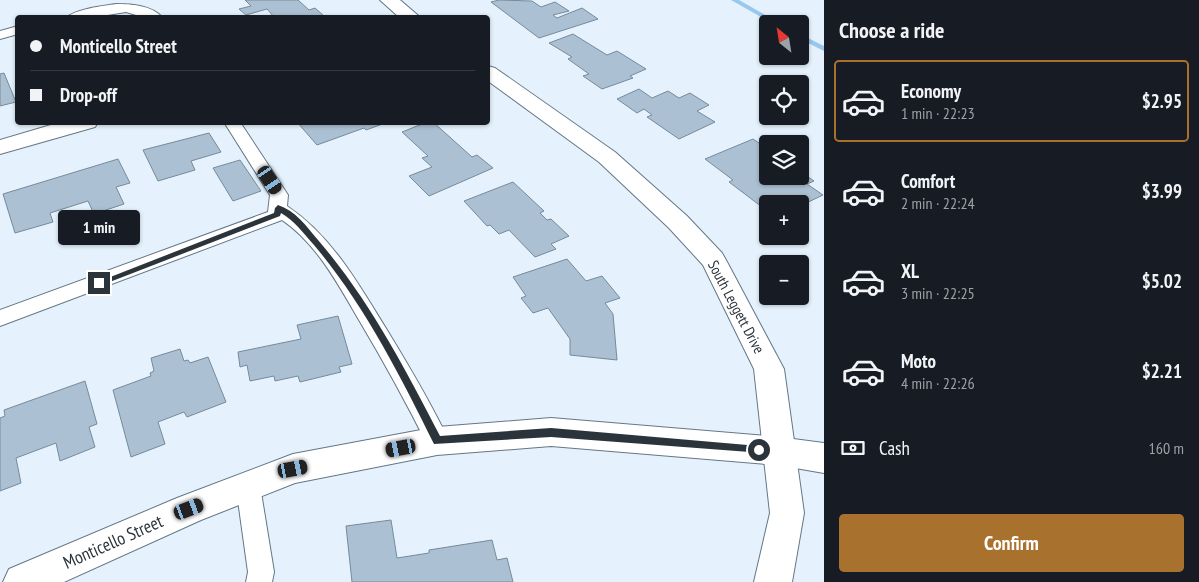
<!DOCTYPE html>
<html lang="en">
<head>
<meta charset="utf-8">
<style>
	:root { --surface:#171b24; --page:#20242c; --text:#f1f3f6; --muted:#9ea1a6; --line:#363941; --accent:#a9712e }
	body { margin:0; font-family:"PT Sans Narrow",sans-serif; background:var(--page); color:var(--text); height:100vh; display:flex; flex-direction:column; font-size:19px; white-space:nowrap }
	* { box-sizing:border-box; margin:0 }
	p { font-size:16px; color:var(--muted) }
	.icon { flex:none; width:28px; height:28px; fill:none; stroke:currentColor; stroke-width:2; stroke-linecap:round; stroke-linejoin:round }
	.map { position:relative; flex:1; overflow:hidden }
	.drawer { display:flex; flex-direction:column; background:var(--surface); width:375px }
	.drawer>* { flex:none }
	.banner { position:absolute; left:15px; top:15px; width:475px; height:110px; border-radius:5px; box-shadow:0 1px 4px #0004; display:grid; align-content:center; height:110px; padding:0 15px; background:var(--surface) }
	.needle { width:32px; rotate:330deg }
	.controls { position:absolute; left:759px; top:15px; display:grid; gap:10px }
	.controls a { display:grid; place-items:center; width:50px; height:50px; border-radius:5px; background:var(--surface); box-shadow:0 1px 4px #0004; font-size:25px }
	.end { position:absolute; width:22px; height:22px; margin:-11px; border:6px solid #2c343b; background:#fff; box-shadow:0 0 0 2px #fff }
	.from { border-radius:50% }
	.bubble { position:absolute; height:35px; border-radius:5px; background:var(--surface); box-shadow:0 1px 4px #0004; font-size:16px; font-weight:600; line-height:35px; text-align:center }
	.car { position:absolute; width:15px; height:30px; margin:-15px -8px; border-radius:6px; box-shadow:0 0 4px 1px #0007; background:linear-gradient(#222 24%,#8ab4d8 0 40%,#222 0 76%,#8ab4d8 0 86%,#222 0) }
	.banner b { display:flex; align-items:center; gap:18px; height:48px; font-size:19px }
	.banner b+b { border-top:1px solid var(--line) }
	.banner i { width:12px; height:12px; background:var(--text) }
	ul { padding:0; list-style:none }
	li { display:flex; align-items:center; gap:15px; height:82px; margin:0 10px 8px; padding:0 5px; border:2px solid transparent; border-radius:5px }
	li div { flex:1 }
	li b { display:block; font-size:19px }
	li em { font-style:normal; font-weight:600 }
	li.selected { border-color:var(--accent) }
	li>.icon { width:45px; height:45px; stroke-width:1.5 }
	h2 { padding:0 15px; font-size:22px; line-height:60px }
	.pay { display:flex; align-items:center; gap:12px; height:55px; padding:0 15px; font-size:19px }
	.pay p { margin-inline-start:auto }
	.primary-button { display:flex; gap:10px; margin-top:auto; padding:10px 15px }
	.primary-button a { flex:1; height:58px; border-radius:5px; background:var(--accent); color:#fff; font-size:20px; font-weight:600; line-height:58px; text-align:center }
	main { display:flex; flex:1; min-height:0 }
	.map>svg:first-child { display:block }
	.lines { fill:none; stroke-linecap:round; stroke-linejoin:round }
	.stream { fill:#9ac7ec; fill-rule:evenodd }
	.building { fill:#abc0d2; stroke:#768a9a }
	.lane-casing { stroke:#637786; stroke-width:2 }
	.street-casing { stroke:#637786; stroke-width:2 }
	.secondary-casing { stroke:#637786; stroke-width:2 }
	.lane { fill:#fff; fill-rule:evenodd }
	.street { fill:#fff; fill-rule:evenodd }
	.secondary { fill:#fff; fill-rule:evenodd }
	.route { fill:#2c343b }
	.labels { text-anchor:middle; stroke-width:4; stroke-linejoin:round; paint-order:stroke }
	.street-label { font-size:15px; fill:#2c343b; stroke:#fff }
	.near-street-label { font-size:18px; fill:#2c343b; stroke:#fff }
</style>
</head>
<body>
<main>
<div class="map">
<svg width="824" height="582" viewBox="0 0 824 582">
	<rect width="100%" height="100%" fill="#e5f2fd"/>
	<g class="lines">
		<path class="stream" d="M 731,0 L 739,0 L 781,24 L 773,24 Z
			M 800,34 L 824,46 L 824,51 L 800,39 Z"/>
	</g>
	<path class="building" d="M 245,0 L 298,0 L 309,10 L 315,8 L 324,16 L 319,18 L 275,18 L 267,9 L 246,15 L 239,9 L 251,6 Z
		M 499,0 L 532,1 L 541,7 L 555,2 L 569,11 L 553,15 L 557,18 L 582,8 L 598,19 L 539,38 L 491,2 Z
		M 573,34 L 607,55 L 617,51 L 646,69 L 630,76 L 633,78 L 602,89 L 583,76 L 589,74 L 568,59 L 572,57 L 549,43 Z
		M 4,73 L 16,102 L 0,106 L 0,74 Z
		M 639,89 L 652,98 L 668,91 L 679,98 L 690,93 L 709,105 L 697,111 L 715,122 L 679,139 L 647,117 L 652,115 L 644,109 L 637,113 L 617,99 Z
		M 297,122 L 388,122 L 366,130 L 364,128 L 317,145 Z
		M 427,122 L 433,122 L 472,157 L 477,155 L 493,168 L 429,196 L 409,176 L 432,167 L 422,158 L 428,156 L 402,132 Z
		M 209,133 L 221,152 L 191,161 L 195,170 L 158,181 L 143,150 Z
		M 753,139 L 768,149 L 768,176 L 800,176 L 800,171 L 814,181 L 807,184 L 823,195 L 800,206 L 800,204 L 768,204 L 766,210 L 729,182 L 733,180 L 705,159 Z
		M 118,159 L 130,183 L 116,187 L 124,204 L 94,214 L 88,201 L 50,213 L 53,222 L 15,233 L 3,194 Z
		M 240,160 L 261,191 L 233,201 L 213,168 Z
		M 513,182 L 544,211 L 540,213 L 547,220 L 551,219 L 569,236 L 551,244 L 556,249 L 535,257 L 509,230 L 499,234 L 490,225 L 487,226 L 464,201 Z
		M 567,259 L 586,281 L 602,276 L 620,298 L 605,303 L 613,314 L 617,360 L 570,355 L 570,339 L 548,308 L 533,313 L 521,298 L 526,296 L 513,277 Z
		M 338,316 L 352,364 L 339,367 L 341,372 L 300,382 L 298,376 L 275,381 L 274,376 L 250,381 L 247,365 L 240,367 L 238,352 L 301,339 L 297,325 Z
		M 180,349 L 184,361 L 188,360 L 190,363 L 208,357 L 226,402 L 187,417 L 184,412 L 158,422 L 165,444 L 131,457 L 113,390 L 151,376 L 150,373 L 154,371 L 151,358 Z
		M 85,381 L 97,424 L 89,427 L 95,447 L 60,461 L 56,443 L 16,458 L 21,483 L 0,491 L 0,418 L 5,416 L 4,410 Z
		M 391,520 L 397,558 L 429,553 L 429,550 L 492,540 L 497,560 L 507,558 L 513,582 L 352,582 L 346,526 Z"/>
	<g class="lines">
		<defs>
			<path id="lane" d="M 116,4 C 131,4 152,5 163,18 L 146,18 L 126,12 L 89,18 L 66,18 C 75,9 103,6 116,4 Z
				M 18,26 L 18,34 L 0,39 L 0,31 Z
				M 224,122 L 240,122 L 288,195 L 287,206 C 332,236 359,285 387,330 C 409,366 431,403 449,441 L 445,448 L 437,451 L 429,448 C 407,404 384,362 359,320 C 338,284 317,244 282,220 L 0,326 L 0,310 L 268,212 L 270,195 Z
				M 248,475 L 257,478 L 260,486 L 274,572 L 272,582 L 246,582 L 248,572 L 236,486 L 239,478 Z"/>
			<path id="street" d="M 61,122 L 98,122 L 95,127 L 0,154 L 0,140 Z
				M 551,418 L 778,437 L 824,443 L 824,473 L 778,465 L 551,446 L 437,455 L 295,483 L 201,520 L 64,582 L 3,582 L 9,569 L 177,498 L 293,454 L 437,427 Z"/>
			<path id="secondary" d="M 380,0 L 400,0 L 421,18 L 400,18 Z
				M 488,66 L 495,68 L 615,152 L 687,216 L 722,253 L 726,260 L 784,369 L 804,513 L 792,582 L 754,582 L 770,513 L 754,369 L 703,265 L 669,228 L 599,162 L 488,81 Z"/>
		</defs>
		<use href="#lane" class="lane-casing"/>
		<use href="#street" class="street-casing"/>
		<use href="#secondary" class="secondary-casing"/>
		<use href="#lane" class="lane"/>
		<use href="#street" class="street"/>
		<use href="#secondary" class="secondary"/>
	</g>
	<path class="route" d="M 278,205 C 296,211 306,226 318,240 C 368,298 405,368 440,436 L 551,428 L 759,446 L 763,447 L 763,453 L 551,437 L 434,444 C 400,375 363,303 314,245 C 303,233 295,221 281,213 L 280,216 L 102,285 L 99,286 L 95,283 L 274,213 L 275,208 Z"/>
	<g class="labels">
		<g class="street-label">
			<text transform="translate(736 307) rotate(62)" y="5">South Leggett Drive</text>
		</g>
		<g class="near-street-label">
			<text transform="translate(113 542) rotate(-24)" y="6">Monticello Street</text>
		</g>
	</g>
</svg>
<div class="controls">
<a><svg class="needle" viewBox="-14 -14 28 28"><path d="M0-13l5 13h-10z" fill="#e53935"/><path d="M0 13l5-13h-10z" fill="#9ea1a6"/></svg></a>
<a><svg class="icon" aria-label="locate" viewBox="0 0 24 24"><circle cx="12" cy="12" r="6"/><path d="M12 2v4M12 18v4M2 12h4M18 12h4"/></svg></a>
<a><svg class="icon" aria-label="layers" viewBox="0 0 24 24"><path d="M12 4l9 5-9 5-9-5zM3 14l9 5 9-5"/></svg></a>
<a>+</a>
<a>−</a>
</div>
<i class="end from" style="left:759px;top:450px"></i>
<i class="end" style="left:99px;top:283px"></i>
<div class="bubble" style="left:58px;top:210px;width:82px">1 min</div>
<i class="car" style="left:270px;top:180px;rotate:146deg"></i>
<i class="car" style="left:401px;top:448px;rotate:259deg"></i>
<i class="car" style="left:293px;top:469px;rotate:79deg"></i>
<i class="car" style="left:189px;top:509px;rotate:69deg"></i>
<div class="banner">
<b><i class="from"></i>Monticello Street</b>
<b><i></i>Drop-off</b>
</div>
</div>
<section class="drawer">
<h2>Choose a ride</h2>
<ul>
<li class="selected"><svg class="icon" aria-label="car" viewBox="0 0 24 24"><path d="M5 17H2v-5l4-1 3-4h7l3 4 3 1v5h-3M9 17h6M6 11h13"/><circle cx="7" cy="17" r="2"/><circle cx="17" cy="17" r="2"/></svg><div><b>Economy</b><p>1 min · 22:23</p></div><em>$2.95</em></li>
<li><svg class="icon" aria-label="car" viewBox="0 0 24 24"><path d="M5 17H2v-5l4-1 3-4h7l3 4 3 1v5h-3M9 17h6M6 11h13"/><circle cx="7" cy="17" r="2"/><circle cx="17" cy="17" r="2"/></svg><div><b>Comfort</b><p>2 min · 22:24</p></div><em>$3.99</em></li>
<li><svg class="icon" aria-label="car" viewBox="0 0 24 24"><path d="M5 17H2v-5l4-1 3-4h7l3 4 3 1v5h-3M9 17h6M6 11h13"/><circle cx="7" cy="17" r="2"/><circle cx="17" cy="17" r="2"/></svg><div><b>XL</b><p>3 min · 22:25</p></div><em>$5.02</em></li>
<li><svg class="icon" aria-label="car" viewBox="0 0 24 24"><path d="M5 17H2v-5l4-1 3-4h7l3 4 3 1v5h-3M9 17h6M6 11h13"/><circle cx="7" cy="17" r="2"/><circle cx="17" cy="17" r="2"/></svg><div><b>Moto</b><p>4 min · 22:26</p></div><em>$2.21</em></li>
</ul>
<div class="pay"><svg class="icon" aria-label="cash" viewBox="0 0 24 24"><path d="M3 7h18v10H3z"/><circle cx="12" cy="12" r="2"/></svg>Cash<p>160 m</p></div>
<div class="primary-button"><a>Confirm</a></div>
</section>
</main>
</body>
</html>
